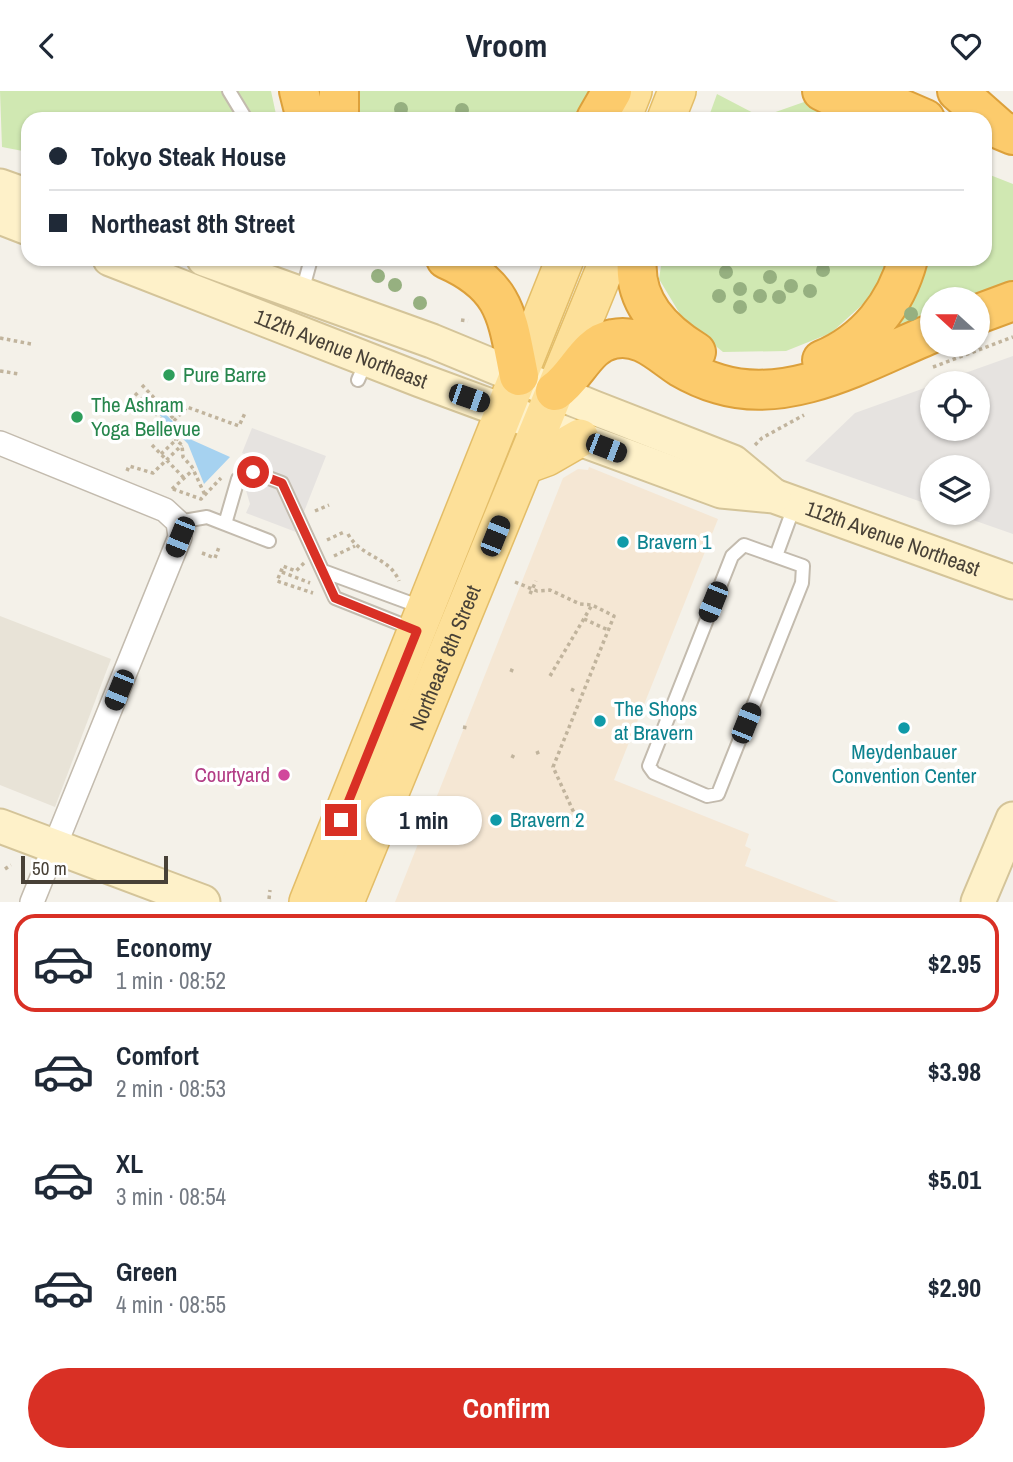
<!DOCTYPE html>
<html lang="en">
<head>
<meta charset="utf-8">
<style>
	:root { --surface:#fff; --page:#f6f6f7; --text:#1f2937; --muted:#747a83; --line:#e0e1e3; --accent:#d93025 }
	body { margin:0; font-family:"Archivo Narrow",sans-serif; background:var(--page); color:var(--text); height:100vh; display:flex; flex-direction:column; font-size:26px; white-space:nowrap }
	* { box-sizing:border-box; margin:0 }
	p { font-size:23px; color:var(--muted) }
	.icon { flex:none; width:38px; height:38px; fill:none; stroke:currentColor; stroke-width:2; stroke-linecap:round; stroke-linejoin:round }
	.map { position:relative; height:811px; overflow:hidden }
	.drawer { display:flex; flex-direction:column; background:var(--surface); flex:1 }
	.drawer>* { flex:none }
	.top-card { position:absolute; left:21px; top:21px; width:971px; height:154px; border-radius:21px; box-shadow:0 2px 5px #0004; display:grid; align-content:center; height:154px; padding:0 28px; background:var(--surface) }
	.needle { width:46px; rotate:291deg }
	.fabs { position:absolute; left:920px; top:196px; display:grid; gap:14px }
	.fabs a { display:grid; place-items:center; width:70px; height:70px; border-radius:50%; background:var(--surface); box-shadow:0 2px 5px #0004; font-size:35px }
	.scale { position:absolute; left:21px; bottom:18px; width:147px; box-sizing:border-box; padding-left:7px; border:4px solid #484137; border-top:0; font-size:19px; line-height:24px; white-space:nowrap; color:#484137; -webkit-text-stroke:5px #fff; paint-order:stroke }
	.end { position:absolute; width:32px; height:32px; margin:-16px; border:9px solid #d93025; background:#fff; box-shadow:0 0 0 4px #fff }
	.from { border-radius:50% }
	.bubble { position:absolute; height:49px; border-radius:24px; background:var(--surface); box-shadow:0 2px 5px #0004; font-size:23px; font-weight:700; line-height:49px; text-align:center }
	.car { position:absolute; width:21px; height:42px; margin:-21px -10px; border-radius:9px; box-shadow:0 0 5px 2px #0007; background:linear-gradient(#222 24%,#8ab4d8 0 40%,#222 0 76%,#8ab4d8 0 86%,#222 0) }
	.top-card b { display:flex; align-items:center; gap:24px; height:66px; font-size:26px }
	.top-card b+b { border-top:2px solid var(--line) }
	.top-card i { width:18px; height:18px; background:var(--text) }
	ul { padding:12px 0 0; list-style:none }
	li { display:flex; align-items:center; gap:21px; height:98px; margin:0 14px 10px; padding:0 14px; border:4px solid transparent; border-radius:21px }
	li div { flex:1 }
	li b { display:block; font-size:26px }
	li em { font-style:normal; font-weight:700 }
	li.current { border-color:var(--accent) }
	li>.icon { width:63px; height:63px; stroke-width:1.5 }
	.button { display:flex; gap:14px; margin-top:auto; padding:14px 28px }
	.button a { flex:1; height:80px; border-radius:42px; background:var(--accent); color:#fff; font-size:28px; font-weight:700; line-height:80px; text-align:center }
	header { display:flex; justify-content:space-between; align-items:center; height:91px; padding:0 28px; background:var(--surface); font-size:32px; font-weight:700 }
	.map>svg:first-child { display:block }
	.residential { fill:#e8e3d7 }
	.commercial { fill:#f5e7d4 }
	.green { fill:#d0e8b2 }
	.parking { fill:#e6e3e0 }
	.water { fill:#a6d2f0 }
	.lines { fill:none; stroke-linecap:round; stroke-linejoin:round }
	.lane-casing { stroke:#c3bbae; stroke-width:16 }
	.street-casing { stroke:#c3bbae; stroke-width:26 }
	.secondary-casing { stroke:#d4c499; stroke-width:37 }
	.primary-casing { stroke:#e3bd68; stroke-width:40 }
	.highway-casing { stroke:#dca03b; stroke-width:42 }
	.path { stroke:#c1b49d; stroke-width:3.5; stroke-dasharray:3.5 3.5; stroke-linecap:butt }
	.lane { stroke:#fff; stroke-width:12 }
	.street { stroke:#fff; stroke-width:23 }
	.secondary { stroke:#fef1c9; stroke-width:33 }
	.primary { stroke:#fde099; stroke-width:37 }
	.highway { stroke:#fccb6c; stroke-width:38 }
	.tree { fill:#96b080 }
	.route { stroke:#d93025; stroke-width:9 }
	.leisure-dot { fill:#2e9e5b; stroke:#fff; stroke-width:2.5 }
	.culture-dot { fill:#0f9aa8; stroke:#fff; stroke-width:2.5 }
	.hotel-dot { fill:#d1479c; stroke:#fff; stroke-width:2.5 }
	.labels { text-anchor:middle; stroke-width:7; stroke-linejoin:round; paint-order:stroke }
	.street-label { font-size:21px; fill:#484137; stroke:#fff }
	.leisure-label { font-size:21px; fill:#27864d; stroke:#fff; text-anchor:start }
	.culture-label { font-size:21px; fill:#0d838f; stroke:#fff; text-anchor:start }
	.hotel-label { font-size:21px; fill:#b23c85; stroke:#fff; text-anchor:end }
</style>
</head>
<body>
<header><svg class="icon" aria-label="back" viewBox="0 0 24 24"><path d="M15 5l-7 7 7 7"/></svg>Vroom<svg class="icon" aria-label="heart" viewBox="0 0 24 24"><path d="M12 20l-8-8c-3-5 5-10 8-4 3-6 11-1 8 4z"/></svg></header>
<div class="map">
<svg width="1013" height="811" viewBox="0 0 1013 811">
	<rect width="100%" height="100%" fill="#f4f1e9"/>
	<path class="residential" d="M 0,525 L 111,568 L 55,716 L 0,694 Z"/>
	<path class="commercial" d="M 589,376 L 718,428 L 614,689 L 749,743 L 745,755 L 751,758 L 745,775 L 839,811 L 395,811 L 563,387 L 578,378 L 588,379 Z"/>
	<path class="green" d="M 0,0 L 271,0 L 277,28 L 28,28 L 28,61 L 2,56 Z
		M 356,0 L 590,0 L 576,28 L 356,28 Z
		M 717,3 L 761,26 L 804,11 L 841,28 L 708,28 Z
		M 985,82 L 1013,93 L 1013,193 L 973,208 L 933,208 L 933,227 L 896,243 L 887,231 C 905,212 924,194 928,168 L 985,168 Z
		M 662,168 L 888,168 L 873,204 L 831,242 L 786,260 L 723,261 L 683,228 L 659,188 Z"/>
	<path class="parking" d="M 1013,265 L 1013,443 L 953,422 L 978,422 L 978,376 L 933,376 L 933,415 L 805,370 L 855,322 L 933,294 L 933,338 L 978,338 L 978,292 L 937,292 Z
		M 252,337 L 326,365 L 296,441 L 246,422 L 250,413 L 245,396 L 255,368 L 242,362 Z"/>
	<path class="water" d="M 154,312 L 192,349 L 230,366 L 204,393 L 188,353 L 151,315 Z"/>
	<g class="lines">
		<defs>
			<path id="lane" d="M 229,0 L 246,28
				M 302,201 L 311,168
				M 358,289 L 367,268
				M 178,431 L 207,426 L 269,450
				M 225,433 L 238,388 L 253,381 L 282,392 L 335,507 L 413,538
				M 744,454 L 803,475 L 802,492 L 718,703 L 707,705 L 654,682 L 649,675 L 732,465 Z
				M 776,465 L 795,413
				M 323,480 L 421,516"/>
			<path id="street" d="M 0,352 L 165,419 L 178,431 L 180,446 L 32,811"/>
			<g id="secondary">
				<path d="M 0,95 L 28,105"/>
				<path d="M 0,126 L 28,137"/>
				<path id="s1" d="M 110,168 L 420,289 L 721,400 L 774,405 L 1013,491"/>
				<path d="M 204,168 L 432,250 L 592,316 L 733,371 L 774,405"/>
				<path d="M 0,735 L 203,811"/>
				<path d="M 978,811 L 1013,728"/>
			</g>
			<g id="primary">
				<path d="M 622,28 L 633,0"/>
				<path d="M 666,28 L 677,0"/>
				<path d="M 525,374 L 547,366 L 580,347"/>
				<path d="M 308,811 L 565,168"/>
				<path id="s2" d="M 345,811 L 609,168"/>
			</g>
			<path id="highway" d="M 299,0 L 306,28
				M 339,0 L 339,28
				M 822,0 L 844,11 L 866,28
				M 860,0 L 925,28
				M 957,0 L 1001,39 L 1013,44
				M 596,28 L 612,0
				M 446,168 C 507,195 507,226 519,285
				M 637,168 C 633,211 662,240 696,261
				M 978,223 L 1013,210
				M 822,269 C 866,251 896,213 908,168
				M 555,300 C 577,285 586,253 613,248 C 640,242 659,262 680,276 C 692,283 705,289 719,293 C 791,315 867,269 933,242"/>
		</defs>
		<use href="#lane" class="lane-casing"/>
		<use href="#street" class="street-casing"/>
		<use href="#secondary" class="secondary-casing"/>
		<use href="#primary" class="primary-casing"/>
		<use href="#highway" class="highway-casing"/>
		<path class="path" d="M 461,229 L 468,230
			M 0,247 L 31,253
			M 933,276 L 1013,246
			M 0,280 L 19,283
			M 142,294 L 175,329
			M 135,302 L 179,346 L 176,349 L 182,354 L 183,366 L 192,376 L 205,404
			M 169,335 L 187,316 L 239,335 L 245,322
			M 152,354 L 184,387
			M 755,354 L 762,347 L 804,324
			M 161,363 L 176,349
			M 127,380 L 129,375 L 153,382 L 182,354
			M 172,398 L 193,379
			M 173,398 L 201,408 L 221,387
			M 315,420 L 329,414
			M 348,443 C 360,466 390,466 399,490
			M 327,449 L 344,441
			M 202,462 L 215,467 L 219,456
			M 334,465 L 355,455
			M 304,472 L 296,480 L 283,475 L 277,490 L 313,502
			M 282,481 L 310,492
			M 515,491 L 537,500 L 550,499 L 580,513 L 592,514 L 614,525 L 553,676 L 580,735
			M 530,503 L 536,490
			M 584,528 L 608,539
			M 511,581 L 513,576
			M 550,585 L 592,514
			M 571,598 L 575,600
			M 463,636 L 468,637
			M 537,660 L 539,665
			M 512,667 L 515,661
			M 5,778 L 11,774
			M 269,808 L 270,799"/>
		<use href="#lane" class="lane"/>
		<use href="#street" class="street"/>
		<use href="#secondary" class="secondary"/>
		<use href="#primary" class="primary"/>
		<use href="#highway" class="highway"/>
	</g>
	<g class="tree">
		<circle cx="401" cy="18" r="7"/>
		<circle cx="462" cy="19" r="7"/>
		<circle cx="823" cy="179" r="7"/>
		<circle cx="726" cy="181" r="7"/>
		<circle cx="378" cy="185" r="7"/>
		<circle cx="770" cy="186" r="7"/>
		<circle cx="395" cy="194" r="7"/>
		<circle cx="791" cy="195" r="7"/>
		<circle cx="740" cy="198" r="7"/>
		<circle cx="810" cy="200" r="7"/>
		<circle cx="719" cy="205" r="7"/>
		<circle cx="760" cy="205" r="7"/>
		<circle cx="779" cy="206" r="7"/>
		<circle cx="420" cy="212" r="7"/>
		<circle cx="740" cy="216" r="7"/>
		<circle cx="911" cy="223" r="7"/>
	</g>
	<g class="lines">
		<path class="route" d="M 253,381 L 282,392 L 335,507 L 417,540 L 341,729"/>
	</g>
	<g class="leisure-dot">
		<circle cx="169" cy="284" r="7"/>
		<circle cx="77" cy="326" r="7"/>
	</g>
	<g class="culture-dot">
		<circle cx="623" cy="451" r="7"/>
		<circle cx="600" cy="630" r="7"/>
		<circle cx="904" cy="637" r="7"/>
		<circle cx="496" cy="729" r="7"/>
	</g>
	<circle class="hotel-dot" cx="284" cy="684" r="7"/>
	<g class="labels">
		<g class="street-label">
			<text dy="7" stroke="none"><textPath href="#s1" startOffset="248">112th Avenue Northeast</textPath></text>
			<text dy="7" stroke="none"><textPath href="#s1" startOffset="833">112th Avenue Northeast</textPath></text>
			<text dy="7" stroke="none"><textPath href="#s2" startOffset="264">Northeast 8th Street</textPath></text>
		</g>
		<g class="leisure-label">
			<text x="183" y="291">Pure Barre</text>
			<text x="91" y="321">The Ashram<tspan x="91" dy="24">Yoga Bellevue</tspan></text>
		</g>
		<g class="culture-label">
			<text x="637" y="458">Bravern 1</text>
			<text x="614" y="625">The Shops<tspan x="614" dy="24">at Bravern</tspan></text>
			<text x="904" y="668" text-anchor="middle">Meydenbauer<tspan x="904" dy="24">Convention Center</tspan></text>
			<text x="510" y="736">Bravern 2</text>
		</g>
		<g class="hotel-label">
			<text x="270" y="691">Courtyard</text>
		</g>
	</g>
</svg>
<div class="fabs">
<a><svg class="needle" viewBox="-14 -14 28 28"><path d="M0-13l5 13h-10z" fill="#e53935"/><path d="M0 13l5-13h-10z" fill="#747a83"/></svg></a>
<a><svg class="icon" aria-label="locate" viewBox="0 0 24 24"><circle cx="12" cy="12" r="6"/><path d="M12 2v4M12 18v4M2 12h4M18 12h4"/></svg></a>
<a><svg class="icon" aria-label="layers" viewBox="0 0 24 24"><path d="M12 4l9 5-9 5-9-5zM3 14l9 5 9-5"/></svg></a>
</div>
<div class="scale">50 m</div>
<i class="end from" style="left:253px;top:381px"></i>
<i class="end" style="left:341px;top:729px"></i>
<div class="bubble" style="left:366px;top:705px;width:116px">1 min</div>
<i class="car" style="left:469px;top:307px;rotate:109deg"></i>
<i class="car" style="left:606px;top:357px;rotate:111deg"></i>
<i class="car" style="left:495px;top:445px;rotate:22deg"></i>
<i class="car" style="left:180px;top:446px;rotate:202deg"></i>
<i class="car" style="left:713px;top:511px;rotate:202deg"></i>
<i class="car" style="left:119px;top:599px;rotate:202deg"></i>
<i class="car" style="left:746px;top:632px;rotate:22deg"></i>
<div class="top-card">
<b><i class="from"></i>Tokyo Steak House</b>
<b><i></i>Northeast 8th Street</b>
</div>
</div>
<section class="drawer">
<ul>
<li class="current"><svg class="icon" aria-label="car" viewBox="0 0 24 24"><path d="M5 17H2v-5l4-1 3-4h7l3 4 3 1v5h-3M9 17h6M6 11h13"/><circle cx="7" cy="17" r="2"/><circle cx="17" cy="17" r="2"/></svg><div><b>Economy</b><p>1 min · 08:52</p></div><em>$2.95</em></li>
<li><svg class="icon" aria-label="car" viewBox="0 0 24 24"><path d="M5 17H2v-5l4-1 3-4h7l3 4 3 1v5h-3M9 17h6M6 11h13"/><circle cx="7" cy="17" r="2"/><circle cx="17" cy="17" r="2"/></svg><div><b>Comfort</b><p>2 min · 08:53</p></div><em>$3.98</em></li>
<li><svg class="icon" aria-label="car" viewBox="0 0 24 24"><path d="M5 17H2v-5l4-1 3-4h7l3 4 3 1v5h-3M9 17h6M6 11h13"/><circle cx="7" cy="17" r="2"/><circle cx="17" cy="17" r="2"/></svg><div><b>XL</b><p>3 min · 08:54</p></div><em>$5.01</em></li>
<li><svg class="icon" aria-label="car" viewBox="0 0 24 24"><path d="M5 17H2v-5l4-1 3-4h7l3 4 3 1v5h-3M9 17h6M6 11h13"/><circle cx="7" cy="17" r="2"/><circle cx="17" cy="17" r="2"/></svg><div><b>Green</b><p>4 min · 08:55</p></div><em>$2.90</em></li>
</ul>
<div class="button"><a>Confirm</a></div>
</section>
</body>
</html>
